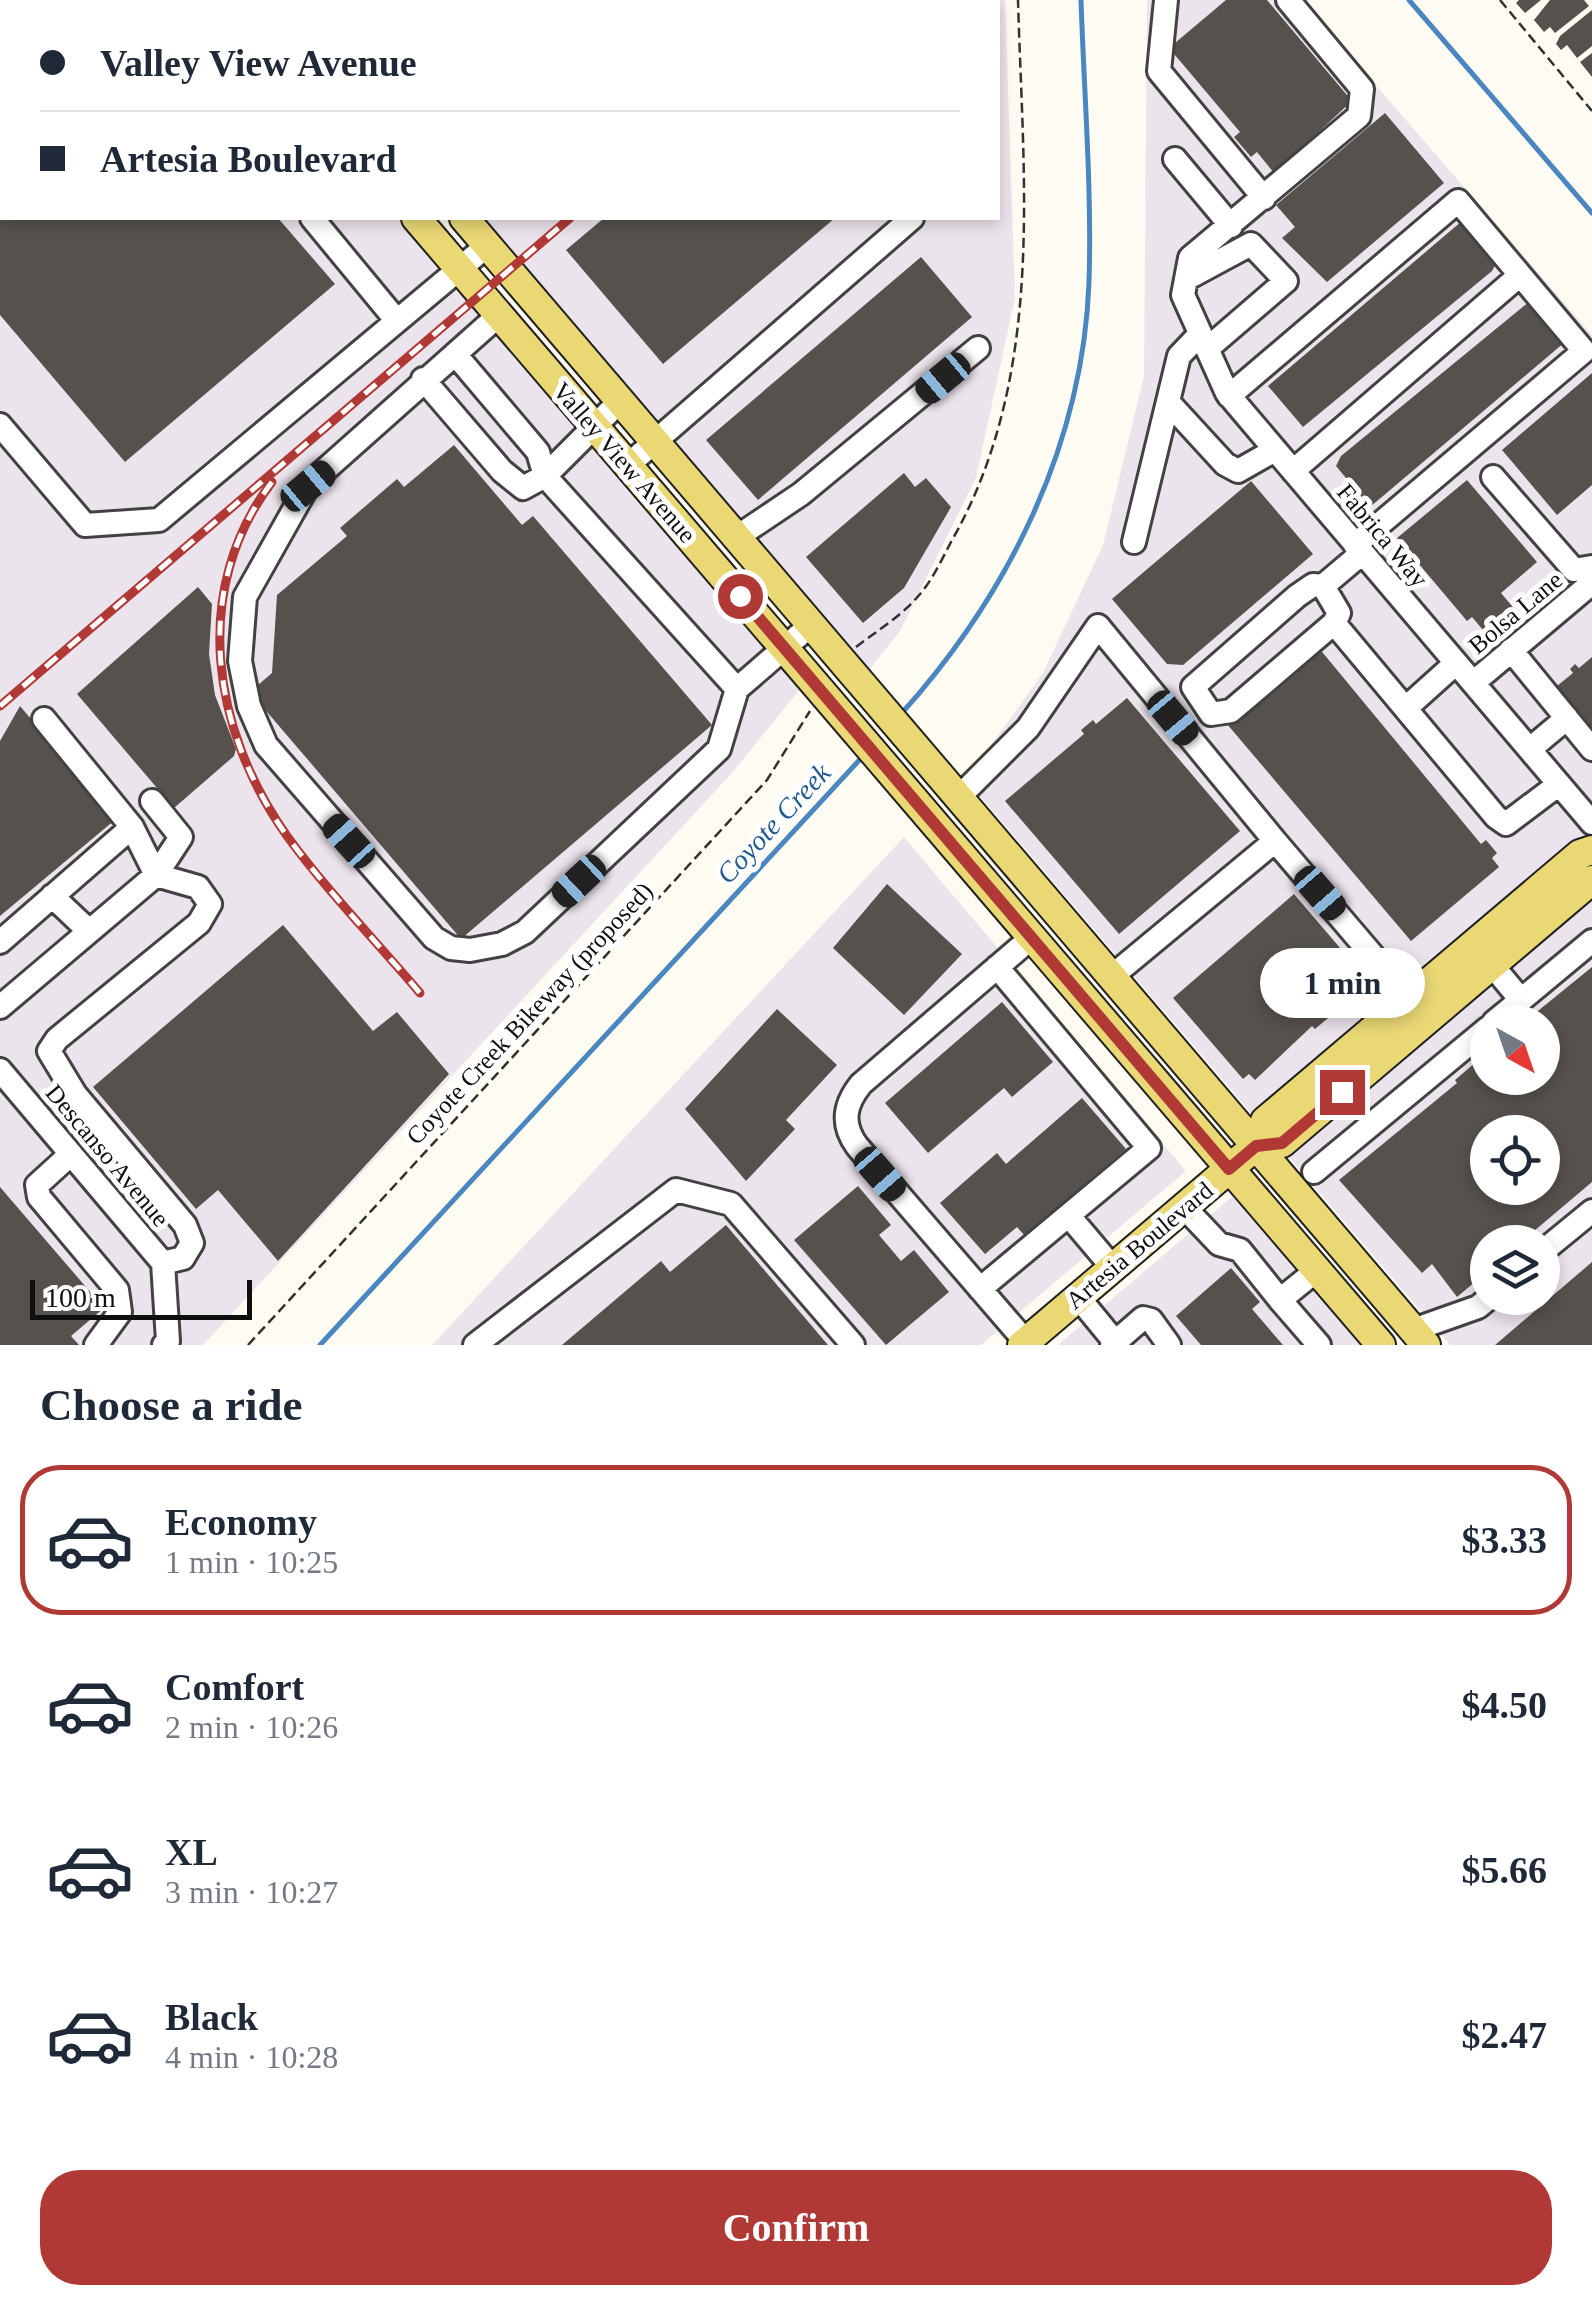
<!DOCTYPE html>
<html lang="en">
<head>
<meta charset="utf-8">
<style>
	:root { --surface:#fff; --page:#f6f6f7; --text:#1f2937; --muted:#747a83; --line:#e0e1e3; --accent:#b13935 }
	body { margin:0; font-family:"Times New Roman",serif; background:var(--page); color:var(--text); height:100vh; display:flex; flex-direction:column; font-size:38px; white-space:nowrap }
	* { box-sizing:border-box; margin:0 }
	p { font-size:32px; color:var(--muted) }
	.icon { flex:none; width:55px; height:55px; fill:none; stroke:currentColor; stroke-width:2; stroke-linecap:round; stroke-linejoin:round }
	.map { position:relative; height:1345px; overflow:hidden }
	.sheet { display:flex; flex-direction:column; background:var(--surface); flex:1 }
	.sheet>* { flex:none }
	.top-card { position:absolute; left:0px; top:0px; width:1000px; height:220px; box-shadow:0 5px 15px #0003; display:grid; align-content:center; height:220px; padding:0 40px; background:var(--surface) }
	.needle { width:65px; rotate:140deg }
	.controls { position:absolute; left:1470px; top:1005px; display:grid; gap:20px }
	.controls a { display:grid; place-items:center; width:90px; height:90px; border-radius:50%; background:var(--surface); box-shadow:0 5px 15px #0003; font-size:50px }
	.scale { position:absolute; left:30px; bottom:25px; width:222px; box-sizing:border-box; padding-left:10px; border:5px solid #0f0f0f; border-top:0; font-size:28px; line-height:35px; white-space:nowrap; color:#0f0f0f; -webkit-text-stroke:8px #fff; paint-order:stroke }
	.end { position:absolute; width:45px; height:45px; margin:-22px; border:12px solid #b13935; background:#fff; box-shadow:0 0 0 5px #fff }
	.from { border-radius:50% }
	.bubble { position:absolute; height:70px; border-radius:35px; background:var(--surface); box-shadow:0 5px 15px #0003; font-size:32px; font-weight:700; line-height:70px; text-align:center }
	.car { position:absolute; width:30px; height:60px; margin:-30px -15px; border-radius:12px; box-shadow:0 0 8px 2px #0007; background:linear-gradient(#222 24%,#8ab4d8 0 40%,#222 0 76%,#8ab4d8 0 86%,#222 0) }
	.top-card b { display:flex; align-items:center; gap:35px; height:95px; font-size:38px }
	.top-card b+b { border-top:2px solid var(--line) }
	.top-card i { width:25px; height:25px; background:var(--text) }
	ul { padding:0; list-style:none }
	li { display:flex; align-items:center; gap:30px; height:150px; margin:0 20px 15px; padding:0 20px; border:5px solid transparent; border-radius:40px }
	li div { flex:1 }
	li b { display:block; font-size:38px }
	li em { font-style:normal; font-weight:700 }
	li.selected { border-color:var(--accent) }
	li>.icon { width:90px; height:90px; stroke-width:1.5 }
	h2 { padding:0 40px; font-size:45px; line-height:120px }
	.action { display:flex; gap:20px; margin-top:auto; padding:20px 40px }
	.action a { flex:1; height:115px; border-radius:40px; background:var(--accent); color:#fff; font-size:40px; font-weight:700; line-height:115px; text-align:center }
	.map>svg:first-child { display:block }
	.industrial { fill:#ece4ec; fill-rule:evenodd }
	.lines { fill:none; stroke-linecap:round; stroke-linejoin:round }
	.stream { stroke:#4a87c0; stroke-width:5 }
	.building { fill:#56514c; fill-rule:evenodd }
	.minor-casing { stroke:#424242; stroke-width:28 }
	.major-casing { stroke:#202020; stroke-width:32 }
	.path { stroke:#313131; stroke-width:2.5; stroke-dasharray:10 5; stroke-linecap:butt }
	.minor { stroke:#fff; stroke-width:22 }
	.major { stroke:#ead875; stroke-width:28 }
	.rail-casing { stroke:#b13935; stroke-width:9 }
	.rail { stroke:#fff; stroke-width:5; stroke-dasharray:15; stroke-linecap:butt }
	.route { stroke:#b13935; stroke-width:12 }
	.labels { text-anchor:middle; stroke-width:10; stroke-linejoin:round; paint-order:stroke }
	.street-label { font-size:25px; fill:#0f0f0f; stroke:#fff }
	.water-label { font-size:28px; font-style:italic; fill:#245a94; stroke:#fff }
</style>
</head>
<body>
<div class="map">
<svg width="1592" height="1345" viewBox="0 0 1592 1345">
	<rect width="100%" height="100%" fill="#fefcf2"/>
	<path class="industrial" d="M 0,0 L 213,2 L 2,2 L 2,218 L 397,218 L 800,689 L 732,773 L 203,1345 L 0,1345 Z
		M 296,0 L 1005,0 L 1015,298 L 976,478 L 900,631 L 869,670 L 482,218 L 998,218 L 998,2 Z
		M 1147,0 L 1302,0 L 1592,335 L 1592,1345 L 1450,1345 L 966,780 L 1043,673 L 1103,545 L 1144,376 ZM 1488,1022 L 1542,1022 L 1542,1078 L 1488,1078 ZM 1488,1132 L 1542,1132 L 1542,1188 L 1488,1188 ZM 1488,1242 L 1542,1242 L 1542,1298 L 1488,1298 Z
		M 904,837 L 1186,1171 L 981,1345 L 432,1345 Z
		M 1235,1194 L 1364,1345 L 1058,1345 Z"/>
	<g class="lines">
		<path class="stream" d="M 1409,0 L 1592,213
			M 901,714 C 1008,595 1083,445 1089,282 C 1092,189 1084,93 1081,0
			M 320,1345 L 864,755"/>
	</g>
	<path class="building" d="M 1226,0 L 1267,0 L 1352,101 L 1274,173 L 1257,152 L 1251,157 L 1234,137 L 1240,132 L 1169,48 Z
		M 1519,0 L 1541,0 L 1525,13 L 1516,3 Z
		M 1550,0 L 1584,0 L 1589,6 L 1555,33 L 1550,27 L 1544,32 L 1534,20 Z
		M 1592,10 L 1592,46 L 1577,58 L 1567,45 L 1561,50 L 1556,44 L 1560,36 Z
		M 1592,53 L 1592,77 L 1580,62 Z
		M 1385,113 L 1444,183 L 1327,282 L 1282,238 L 1295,227 L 1276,205 Z
		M 0,218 L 278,218 L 335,284 L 125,462 L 0,315 Z
		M 604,218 L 835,218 L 663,364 L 566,250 Z
		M 1462,221 L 1497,262 L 1492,271 L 1303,427 L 1268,386 Z
		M 921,257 L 972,317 L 758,500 L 706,440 Z
		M 1530,301 L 1565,342 L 1370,507 L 1336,466 L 1341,456 Z
		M 1592,373 L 1592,485 L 1557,515 L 1502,450 Z
		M 454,445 L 522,525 L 533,516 L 712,725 L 461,939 L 250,692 L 272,673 L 277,595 L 347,536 L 340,528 L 397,479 L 404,487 Z
		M 904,473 L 915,487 L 926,478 L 951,507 L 904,588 L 863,623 L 806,557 Z
		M 1467,480 L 1537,562 L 1501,593 L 1517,612 L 1489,637 L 1472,617 L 1467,621 L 1397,538 Z
		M 1251,481 L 1313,554 L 1183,665 L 1167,664 L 1112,599 Z
		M 198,587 L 212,604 L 209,654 L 215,695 L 236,749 L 234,756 L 174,808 L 77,694 Z
		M 1318,647 L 1481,844 L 1486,840 L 1497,853 L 1492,858 L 1499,867 L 1411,941 L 1227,724 Z
		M 1592,657 L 1592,737 L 1552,690 L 1573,673 L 1570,669 L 1575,664 L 1579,668 Z
		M 1127,698 L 1240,831 L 1119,934 L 1005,801 L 1084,734 L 1081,730 L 1093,720 L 1096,724 Z
		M 20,706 L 116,819 L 0,916 L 0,741 Z
		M 887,884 L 962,954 L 904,1015 L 833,948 Z
		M 1294,894 L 1370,983 L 1315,1029 L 1312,1026 L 1255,1080 L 1249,1074 L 1243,1079 L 1173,998 Z
		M 283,925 L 373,1031 L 397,1012 L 449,1074 L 278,1261 L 218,1190 L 196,1209 L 93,1087 Z
		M 1592,967 L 1592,1182 L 1521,1242 L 1488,1242 L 1488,1271 L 1457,1297 L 1432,1264 L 1422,1273 L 1339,1180 L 1457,1083 L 1455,1080 L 1476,1062 L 1488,1056 L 1488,1078 L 1542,1078 L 1542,1022 L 1527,1022 L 1528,1019 ZM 1488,1132 L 1542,1132 L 1542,1188 L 1488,1188 Z
		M 1002,1002 L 1053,1062 L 1012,1097 L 1004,1088 L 928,1153 L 885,1103 Z
		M 777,1009 L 837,1065 L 786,1120 L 795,1129 L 746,1181 L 685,1109 Z
		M 1082,1098 L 1126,1149 L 1025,1236 L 1017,1227 L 985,1254 L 940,1203 L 997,1153 L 1006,1164 Z
		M 858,1186 L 891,1225 L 879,1235 L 901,1261 L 914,1250 L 949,1292 L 886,1345 L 794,1240 Z
		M 0,1187 L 104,1308 L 71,1336 L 79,1345 L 0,1345 Z
		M 726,1225 L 828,1345 L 562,1345 L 661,1261 L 670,1272 Z
		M 1592,1262 L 1592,1345 L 1495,1345 Z
		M 1231,1268 L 1260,1302 L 1252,1309 L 1283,1345 L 1201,1345 L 1176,1316 Z"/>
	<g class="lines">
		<defs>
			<path id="minor" d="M 128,0 L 130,2
				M 985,0 L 985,2
				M 1166,0 L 1159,71 L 1264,198
				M 1288,0 L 1362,89 L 1359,116 L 1190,258 L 1183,295 L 1227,393 L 1592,823
				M 0,1 L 2,0
				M 153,2 L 156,0
				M 1175,159 L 1231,226
				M 312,218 L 397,321
				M 1186,279 L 1251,244 L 1286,281 L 1207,349
				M 499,315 L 308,485 L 245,597 L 240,661 L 249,706 L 266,745 L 434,938 L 451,948 L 470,950 L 502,944 L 525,932 L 719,749 L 737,689
				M 455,354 L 538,452 L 545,476 L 737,689 L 812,624
				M 423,379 L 502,471 L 523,488 L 545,476 L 621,400
				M 1229,396 L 1458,201 L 1584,351 L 1355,545
				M 1169,403 L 1225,464 L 1238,471 L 1275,450
				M 0,425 L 85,525 L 159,520 L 488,245
				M 628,465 L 912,218
				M 1293,471 L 1520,275
				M 1493,477 L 1574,570 L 1592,567
				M 737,537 L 801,494 L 978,348
				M 1134,542 L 1179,356 L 1200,334
				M 1362,553 L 1323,586 L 1339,613 L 1334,623 L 1496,817 L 1506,824 L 1559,784
				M 1323,586 L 1313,585 L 1297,596 L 1193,687 L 1211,714 L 1231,711 L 1334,623
				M 1511,650 L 1592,749
				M 1473,683 L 1592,583
				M 1406,708 L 1456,663
				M 44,719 L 132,827 L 156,875 L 198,887 L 210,904 L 199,923 L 57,1039 L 49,1051 L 75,1094 L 185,1225 L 192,1243 L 183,1258 L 163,1263
				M 1530,749 L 1567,718
				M 958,798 L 1028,728 L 1098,626 L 1275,841 L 1111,977
				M 1275,841 L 1409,998
				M 52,896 L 89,931
				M 0,942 L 132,827
				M 1492,965 L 1521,1000 L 1494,1022
				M 1521,1000 L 1592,941
				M 0,1007 L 156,875 L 181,837 L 152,801
				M 0,1070 L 163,1263 L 168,1341 L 164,1345
				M 71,1154 L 37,1185 L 39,1197 L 117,1290 L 120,1312 L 96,1345
				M 1314,1172 L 1488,1028
				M 1184,1207 L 1219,1244 L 1240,1250 L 1280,1300
				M 1069,1216 L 1113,1268
				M 1542,1252 L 1592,1211
				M 1317,1270 L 1280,1300 L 1319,1345
				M 980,1289 L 1149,1148 L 997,967
				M 1078,1297 L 1115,1342
				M 1413,1330 L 1478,1307 L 1489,1298
				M 1026,1342 L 857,1146 C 841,1124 844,1105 861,1084 L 1031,938
				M 475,1345 L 676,1190 L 731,1204 L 853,1345
				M 1112,1345 L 1143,1318 L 1151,1320 L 1169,1345"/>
			<path id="major" d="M 231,0 L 233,2
				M 279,0 L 281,2
				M 416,218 L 1381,1345
				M 464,218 L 1426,1345
				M 1256,1146 L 1265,1121 L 1580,854 L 1592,850
				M 1022,1345 L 1256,1146 L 1282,1143 L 1592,880"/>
		</defs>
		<use href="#minor" class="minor-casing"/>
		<use href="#major" class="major-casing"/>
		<path class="path" d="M 1500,0 L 1592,111
			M 856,647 C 878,630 903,615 920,594 C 933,579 942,559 951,542 C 1046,376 1023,183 1018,0
			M 248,1345 L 767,780 L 810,711"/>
		<use href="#minor" class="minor"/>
		<use href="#major" class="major"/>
		<defs>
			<path id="rail" d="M 793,2 L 796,0
				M 825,2 L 828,0
				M 844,2 L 847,0
				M 272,482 C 190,590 212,730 287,836 C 327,891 376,941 420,993
				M 0,706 L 570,218"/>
		</defs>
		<use href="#rail" class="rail-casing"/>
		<use href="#rail" class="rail"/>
	</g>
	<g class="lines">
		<path class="route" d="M 740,596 L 1229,1169 L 1256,1146 L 1282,1143 L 1342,1092"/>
	</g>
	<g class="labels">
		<g class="street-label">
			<text transform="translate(625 462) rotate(49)" y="9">Valley View Avenue</text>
			<text transform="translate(1383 535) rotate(50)" y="9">Fabrica Way</text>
			<text transform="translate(1515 612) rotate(-40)" y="9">Bolsa Lane</text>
			<text transform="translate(529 1013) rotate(-47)" y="9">Coyote Creek Bikeway (proposed)</text>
			<text transform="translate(108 1155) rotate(50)" y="9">Descanso Avenue</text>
			<text transform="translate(1139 1245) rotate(-40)" y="9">Artesia Boulevard</text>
		</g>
		<g class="water-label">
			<text transform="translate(773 823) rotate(-47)" y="10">Coyote Creek</text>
		</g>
	</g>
</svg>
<div class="controls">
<a><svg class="needle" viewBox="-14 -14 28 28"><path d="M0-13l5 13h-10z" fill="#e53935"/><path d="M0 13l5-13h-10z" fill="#747a83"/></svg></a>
<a><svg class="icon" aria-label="locate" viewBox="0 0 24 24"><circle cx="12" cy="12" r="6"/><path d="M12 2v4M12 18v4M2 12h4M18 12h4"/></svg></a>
<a><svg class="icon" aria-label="layers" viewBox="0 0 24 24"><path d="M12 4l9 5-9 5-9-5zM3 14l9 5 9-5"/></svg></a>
</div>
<div class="scale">100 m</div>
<i class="end from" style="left:740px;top:596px"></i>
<i class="end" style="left:1342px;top:1092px"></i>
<div class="bubble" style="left:1260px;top:948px;width:165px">1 min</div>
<i class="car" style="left:943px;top:378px;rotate:230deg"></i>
<i class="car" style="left:308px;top:486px;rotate:50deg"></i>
<i class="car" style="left:1173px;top:718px;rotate:140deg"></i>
<i class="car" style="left:349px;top:841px;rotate:318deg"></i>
<i class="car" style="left:579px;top:881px;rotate:227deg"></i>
<i class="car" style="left:1320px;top:893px;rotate:139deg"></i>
<i class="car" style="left:880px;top:1174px;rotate:139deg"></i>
<div class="top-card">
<b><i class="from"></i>Valley View Avenue</b>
<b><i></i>Artesia Boulevard</b>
</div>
</div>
<section class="sheet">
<h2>Choose a ride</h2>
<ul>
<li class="selected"><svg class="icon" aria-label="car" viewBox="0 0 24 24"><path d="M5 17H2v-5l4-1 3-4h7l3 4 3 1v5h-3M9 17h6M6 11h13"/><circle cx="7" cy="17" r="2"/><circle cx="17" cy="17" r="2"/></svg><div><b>Economy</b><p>1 min · 10:25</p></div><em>$3.33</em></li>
<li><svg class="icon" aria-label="car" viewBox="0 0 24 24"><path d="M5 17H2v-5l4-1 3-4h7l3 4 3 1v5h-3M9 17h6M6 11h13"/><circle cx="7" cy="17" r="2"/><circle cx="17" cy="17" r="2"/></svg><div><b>Comfort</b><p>2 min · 10:26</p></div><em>$4.50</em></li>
<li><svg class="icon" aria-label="car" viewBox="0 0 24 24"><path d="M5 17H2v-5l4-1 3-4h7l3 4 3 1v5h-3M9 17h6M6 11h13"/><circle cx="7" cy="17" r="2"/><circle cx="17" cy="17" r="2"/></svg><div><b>XL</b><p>3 min · 10:27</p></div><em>$5.66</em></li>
<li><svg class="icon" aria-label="car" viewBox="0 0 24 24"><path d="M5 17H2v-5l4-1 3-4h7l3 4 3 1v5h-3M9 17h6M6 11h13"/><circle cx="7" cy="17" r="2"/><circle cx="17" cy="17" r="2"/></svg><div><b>Black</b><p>4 min · 10:28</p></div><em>$2.47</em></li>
</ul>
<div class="action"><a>Confirm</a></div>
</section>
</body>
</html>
